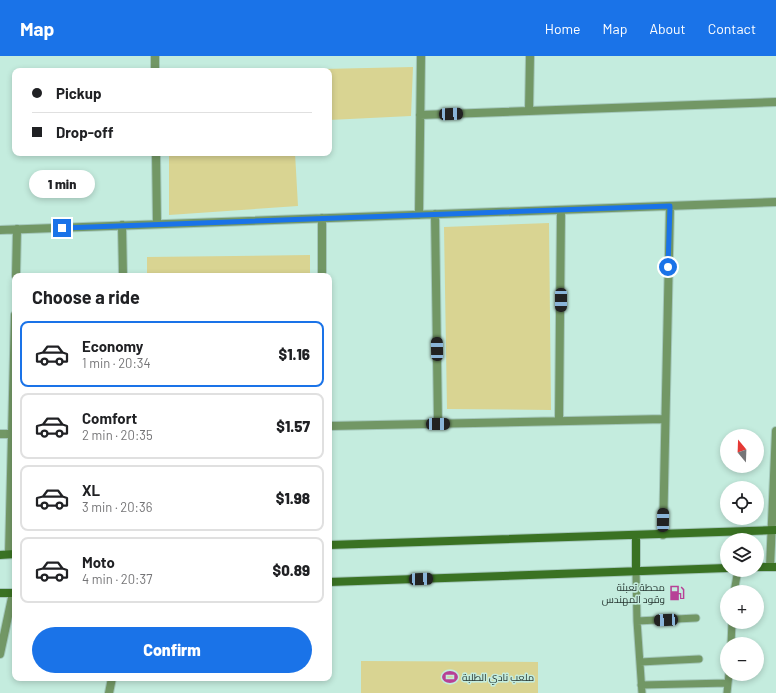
<!DOCTYPE html>
<html lang="en">
<head>
<meta charset="utf-8">
<style>
	:root { --surface:#fff; --page:#f2f2f2; --text:#202124; --muted:#757577; --line:#e0e0e0; --accent:#1a73e8 }
	body { margin:0; font-family:Barlow,Cairo,sans-serif; background:var(--page); color:var(--text); height:100vh; display:flex; flex-direction:column; font-size:15px; white-space:nowrap }
	* { box-sizing:border-box; margin:0 }
	p { font-size:13px; color:var(--muted) }
	.icon { flex:none; width:22px; height:22px; fill:none; stroke:currentColor; stroke-width:2; stroke-linecap:round; stroke-linejoin:round }
	.map { position:relative; flex:1; overflow:hidden }
	.sheet { position:absolute; left:12px; top:217px; width:320px; height:408px; display:flex; flex-direction:column; background:var(--surface); border-radius:8px; box-shadow:0 2px 6px #0003 }
	.sheet>* { flex:none }
	.hud { position:absolute; left:12px; top:12px; width:320px; height:88px; border-radius:8px; box-shadow:0 2px 6px #0003; display:grid; align-content:center; height:88px; padding:0 20px; background:var(--surface) }
	.needle { width:26px; rotate:341deg }
	.buttons { position:absolute; left:720px; top:373px; display:grid; gap:8px }
	.buttons a { display:grid; place-items:center; width:44px; height:44px; border-radius:50%; background:var(--surface); box-shadow:0 2px 6px #0003; font-size:20px }
	.end { position:absolute; width:18px; height:18px; margin:-9px; border:5px solid #1a73e8; background:#fff; box-shadow:0 0 0 2px #fff }
	.from { border-radius:50% }
	.bubble { position:absolute; height:28px; border-radius:14px; background:var(--surface); box-shadow:0 2px 6px #0003; font-size:13px; font-weight:800; line-height:28px; text-align:center }
	.car { position:absolute; width:12px; height:24px; margin:-12px -6px; border-radius:5px; box-shadow:0 0 3px 1px #0007; background:linear-gradient(#222 24%,#8ab4d8 0 40%,#222 0 76%,#8ab4d8 0 86%,#222 0) }
	.hud b { display:flex; align-items:center; gap:14px; height:38px; font-size:15px }
	.hud b+b { border-top:1px solid var(--line) }
	.hud i { width:10px; height:10px; background:var(--text) }
	ul { padding:0; list-style:none }
	li { display:flex; align-items:center; gap:12px; height:66px; margin:0 8px 6px; padding:0 12px; border:2px solid var(--line); border-radius:8px }
	li div { flex:1 }
	li b { display:block; font-size:15px }
	li em { font-style:normal; font-weight:800 }
	li.current { border-color:var(--accent) }
	li>.icon { width:36px; height:36px; stroke-width:1.5 }
	h2 { padding:0 20px; font-size:18px; line-height:48px }
	.action { display:flex; gap:8px; margin-top:auto; padding:8px 20px }
	.action a { flex:1; height:46px; border-radius:24px; background:var(--accent); color:#fff; font-size:16px; font-weight:800; line-height:46px; text-align:center }
	header { display:flex; align-items:center; gap:24px; box-sizing:border-box; height:56px; padding:0 20px; background:var(--accent); color:#fff }
	header strong { font-size:19px }
	nav { display:flex; gap:22px; margin-inline-start:auto; font-size:14px }
	.map>svg:first-child { display:block }
	.green { fill:#d9d492 }
	.lines { fill:none; stroke-linecap:round; stroke-linejoin:round }
	.service-casing { stroke:#a4c8bb; stroke-width:9 }
	.minor-casing { stroke:#a4c8bb; stroke-width:10 }
	.tertiary-casing { stroke:#a4c8bb; stroke-width:10 }
	.secondary-casing { stroke:#a4c8bb; stroke-width:10 }
	.service { stroke:#729765; stroke-width:7 }
	.minor { stroke:#729765; stroke-width:8 }
	.tertiary { stroke:#729765; stroke-width:8 }
	.secondary { stroke:#3a7223; stroke-width:8 }
	.route { stroke:#1a73e8; stroke-width:5 }
	.labels { text-anchor:middle; stroke-width:3; stroke-linejoin:round; paint-order:stroke }
	.poi-label { font-size:10px; fill:#263631; stroke:#c4ecde; text-anchor:end }
</style>
</head>
<body>
<header>
<strong>Map</strong>
<nav><a>Home</a><a>Map</a><a>About</a><a>Contact</a></nav>
</header>
<div class="map">
<svg width="776" height="637" viewBox="0 0 776 637">
	<rect width="100%" height="100%" fill="#c4ecde"/>
	<path class="green" d="M 413,11 L 411,60 L 329,64 L 329,15 L 234,15 Z
		M 169,97 L 295,97 L 298,150 L 169,159 Z
		M 549,167 L 551,354 L 447,353 L 444,171 Z
		M 310,199 L 310,220 L 147,220 L 147,201 Z
		M 361,605 L 538,606 L 538,637 L 361,637 Z"/>
	<g class="lines">
		<defs>
			<path id="service" d="M 636,515 L 637,565 L 642,637
				M 734,536 L 738,514
				M 637,565 L 696,562
				M 731,588 L 732,566
				M 640,606 L 699,603
				M 641,629 L 728,627
				M 727,637 L 729,618"/>
			<path id="minor" d="M 155,0 L 155,15
				M 529,55 L 530,0
				M 420,59 L 776,46
				M 156,97 L 157,168
				M 435,158 L 438,368
				M 419,159 L 421,0
				M 322,162 L 322,220
				M 122,169 L 123,220
				M 0,174 L 776,146
				M 16,220 L 17,173
				M 559,365 L 561,154
				M 329,370 L 665,363
				M 0,378 L 12,378
				M 663,479 L 670,150
				M 9,498 L 15,259
				M 0,598 L 13,537
				M 109,637 L 112,622"/>
			<path id="tertiary" d="M 770,511 L 776,375"/>
			<path id="secondary" d="M 329,489 L 776,474
				M 0,499 L 15,498
				M 757,511 L 776,511
				M 636,515 L 636,480
				M 329,526 L 727,512
				M 0,537 L 15,537"/>
		</defs>
		<use href="#service" class="service-casing"/>
		<use href="#minor" class="minor-casing"/>
		<use href="#tertiary" class="tertiary-casing"/>
		<use href="#secondary" class="secondary-casing"/>
		<use href="#service" class="service"/>
		<use href="#minor" class="minor"/>
		<use href="#tertiary" class="tertiary"/>
		<use href="#secondary" class="secondary"/>
	</g>
	<g class="lines">
		<path class="route" d="M 62,172 L 670,150 L 668,211"/>
	</g>
	<defs>
		<symbol id="fuel-bare" viewBox="-9 -9 18 18"><path d="M-5.5-6h7V0h2V4h1.3V-2.5L3-4.5l.8-.8L6-3V5H2.5V1h-1V6h-7ZM-4.2-4.7v3.2H.2V-4.7Z" fill="#b74096" stroke="#c4ecde" stroke-width="2.5" paint-order="stroke"/></symbol>
		<symbol id="stadium-bare" viewBox="-9 -9 18 18"><path d="M0-5a6.5 5 0 1 0 0 10a6.5 5 0 1 0 0-10ZM-3.5-1.8h7v3.6h-7Z" fill="#b74096" stroke="#c4ecde" stroke-width="2.5" paint-order="stroke"/></symbol>
	</defs>
	<g fill-rule="evenodd">
		<use href="#fuel-bare" x="666" y="526" width="22" height="22"/>
		<use href="#stadium-bare" x="439" y="610" width="22" height="22"/>
	</g>
	<g class="labels">
		<g class="poi-label">
			<text x="665" y="535">محطة تعبئة<tspan x="665" dy="12">وقود المهندس</tspan></text>
			<text x="462" y="625" text-anchor="start">ملعب نادي الطلبة</text>
		</g>
	</g>
</svg>
<div class="buttons">
<a><svg class="needle" viewBox="-14 -14 28 28"><path d="M0-13l5 13h-10z" fill="#e53935"/><path d="M0 13l5-13h-10z" fill="#757577"/></svg></a>
<a><svg class="icon" aria-label="locate" viewBox="0 0 24 24"><circle cx="12" cy="12" r="6"/><path d="M12 2v4M12 18v4M2 12h4M18 12h4"/></svg></a>
<a><svg class="icon" aria-label="layers" viewBox="0 0 24 24"><path d="M12 4l9 5-9 5-9-5zM3 14l9 5 9-5"/></svg></a>
<a>+</a>
<a>−</a>
</div>
<i class="end from" style="left:668px;top:211px"></i>
<i class="end" style="left:62px;top:172px"></i>
<div class="bubble" style="left:29px;top:114px;width:66px">1 min</div>
<i class="car" style="left:451px;top:58px;rotate:88deg"></i>
<i class="car" style="left:561px;top:244px;rotate:180deg"></i>
<i class="car" style="left:437px;top:293px;rotate:359deg"></i>
<i class="car" style="left:438px;top:368px;rotate:89deg"></i>
<i class="car" style="left:663px;top:464px;rotate:1deg"></i>
<i class="car" style="left:421px;top:523px;rotate:88deg"></i>
<i class="car" style="left:666px;top:564px;rotate:267deg"></i>
<div class="hud">
<b><i class="from"></i>Pickup</b>
<b><i></i>Drop-off</b>
</div>
<section class="sheet">
<h2>Choose a ride</h2>
<ul>
<li class="current"><svg class="icon" aria-label="car" viewBox="0 0 24 24"><path d="M5 17H2v-5l4-1 3-4h7l3 4 3 1v5h-3M9 17h6M6 11h13"/><circle cx="7" cy="17" r="2"/><circle cx="17" cy="17" r="2"/></svg><div><b>Economy</b><p>1 min · 20:34</p></div><em>$1.16</em></li>
<li><svg class="icon" aria-label="car" viewBox="0 0 24 24"><path d="M5 17H2v-5l4-1 3-4h7l3 4 3 1v5h-3M9 17h6M6 11h13"/><circle cx="7" cy="17" r="2"/><circle cx="17" cy="17" r="2"/></svg><div><b>Comfort</b><p>2 min · 20:35</p></div><em>$1.57</em></li>
<li><svg class="icon" aria-label="car" viewBox="0 0 24 24"><path d="M5 17H2v-5l4-1 3-4h7l3 4 3 1v5h-3M9 17h6M6 11h13"/><circle cx="7" cy="17" r="2"/><circle cx="17" cy="17" r="2"/></svg><div><b>XL</b><p>3 min · 20:36</p></div><em>$1.98</em></li>
<li><svg class="icon" aria-label="car" viewBox="0 0 24 24"><path d="M5 17H2v-5l4-1 3-4h7l3 4 3 1v5h-3M9 17h6M6 11h13"/><circle cx="7" cy="17" r="2"/><circle cx="17" cy="17" r="2"/></svg><div><b>Moto</b><p>4 min · 20:37</p></div><em>$0.89</em></li>
</ul>
<div class="action"><a>Confirm</a></div>
</section>
</div>
</body>
</html>
